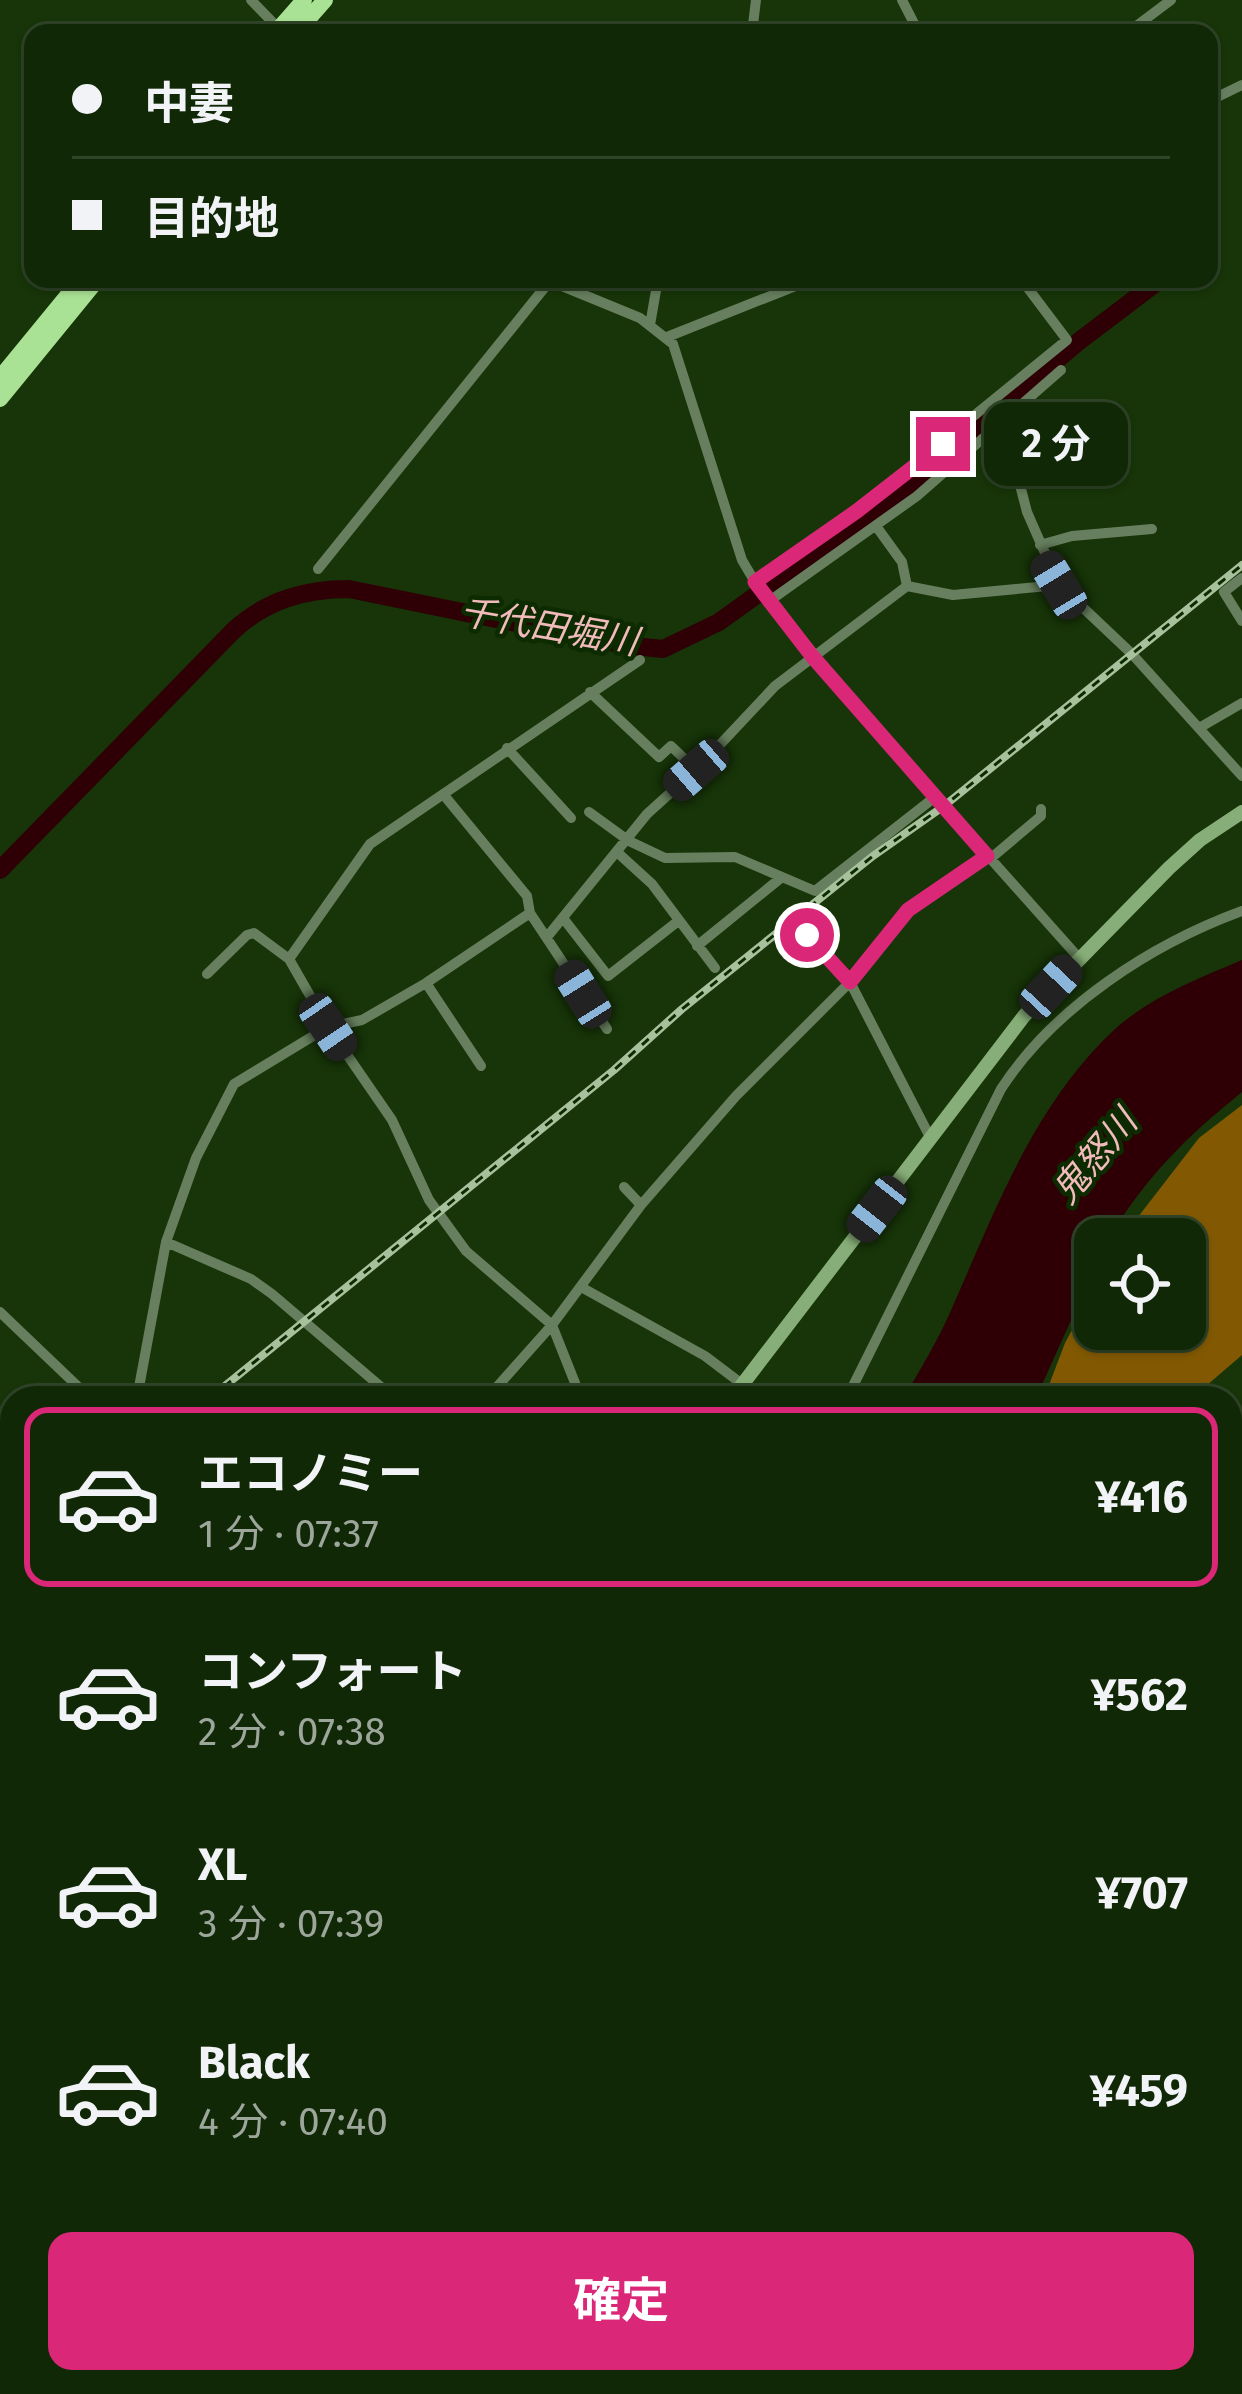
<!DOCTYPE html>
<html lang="ja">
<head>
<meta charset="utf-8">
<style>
	:root { --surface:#112806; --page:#1a3010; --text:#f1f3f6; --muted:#9ca69b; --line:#304428; --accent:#db2777 }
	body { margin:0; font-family:"Fira Sans","Noto Sans JP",sans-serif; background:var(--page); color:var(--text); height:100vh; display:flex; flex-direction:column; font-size:45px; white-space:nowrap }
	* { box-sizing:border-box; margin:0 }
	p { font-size:39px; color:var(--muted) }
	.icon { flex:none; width:66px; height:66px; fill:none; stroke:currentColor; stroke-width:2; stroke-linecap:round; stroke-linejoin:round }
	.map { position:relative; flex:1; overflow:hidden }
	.side { position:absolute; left:0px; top:1386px; width:1242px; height:1008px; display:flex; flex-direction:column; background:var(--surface); border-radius:36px 36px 0 0; box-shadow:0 3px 9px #0004,0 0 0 3px var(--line) }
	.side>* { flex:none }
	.banner { position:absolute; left:24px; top:24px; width:1194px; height:264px; border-radius:24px; box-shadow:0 3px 9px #0004,0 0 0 3px var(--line); display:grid; align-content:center; height:264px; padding:0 48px; background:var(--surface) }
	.fabs { position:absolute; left:1074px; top:1218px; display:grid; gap:24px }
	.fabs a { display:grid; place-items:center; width:132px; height:132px; border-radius:24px; background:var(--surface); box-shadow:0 3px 9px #0004,0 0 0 3px var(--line); font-size:60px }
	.end { position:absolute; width:54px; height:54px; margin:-27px; border:15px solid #db2777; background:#fff; box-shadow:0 0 0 6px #fff }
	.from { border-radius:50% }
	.bubble { position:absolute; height:84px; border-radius:24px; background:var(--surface); box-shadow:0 3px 9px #0004,0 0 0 3px var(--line); font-size:39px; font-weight:700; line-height:84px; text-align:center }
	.car { position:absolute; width:36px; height:72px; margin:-36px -18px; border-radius:15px; box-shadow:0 0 9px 3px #0007; background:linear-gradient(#222 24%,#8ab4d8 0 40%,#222 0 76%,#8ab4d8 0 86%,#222 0) }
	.banner b { display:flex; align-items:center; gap:42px; height:114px; font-size:45px }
	.banner b+b { border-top:3px solid var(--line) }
	.banner i { width:30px; height:30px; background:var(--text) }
	ul { padding:21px 0 0; list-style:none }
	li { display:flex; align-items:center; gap:36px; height:180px; margin:0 24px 18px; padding:0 24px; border:6px solid transparent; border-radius:24px }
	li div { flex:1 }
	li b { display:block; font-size:45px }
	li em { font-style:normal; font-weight:700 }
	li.selected { border-color:var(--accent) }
	li>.icon { width:108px; height:108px; stroke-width:1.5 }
	.cta { display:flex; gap:24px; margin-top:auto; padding:24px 48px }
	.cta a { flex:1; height:138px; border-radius:24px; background:var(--accent); color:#fff; font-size:48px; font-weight:700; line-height:138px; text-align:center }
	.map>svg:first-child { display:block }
	.forest { fill:#825902 }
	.water { fill:#2e0006 }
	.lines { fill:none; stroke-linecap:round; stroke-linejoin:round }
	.river { stroke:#2e0006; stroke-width:18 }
	.minor { stroke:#677f5e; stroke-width:10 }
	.secondary { stroke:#87ae78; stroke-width:14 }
	.trunk { stroke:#aae295; stroke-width:16 }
	.rail-casing { stroke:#a7c19d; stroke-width:8 }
	.rail { stroke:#0d2b00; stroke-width:3; stroke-dasharray:9; stroke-linecap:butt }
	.route { stroke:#db2777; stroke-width:15 }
	.labels { text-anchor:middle; stroke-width:9; stroke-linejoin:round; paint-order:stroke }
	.water-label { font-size:36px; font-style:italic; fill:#f1babb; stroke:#0d2b00 }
</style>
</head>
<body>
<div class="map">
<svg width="1242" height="2394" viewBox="0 0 1242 2394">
	<rect width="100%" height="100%" fill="#173508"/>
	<path class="forest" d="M 1242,1105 L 1242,1355 L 1192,1398 L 1044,1398 L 1065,1343 L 1095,1287 L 1095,1329 L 1185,1329 L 1185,1239 L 1121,1239 L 1199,1138 Z"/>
	<path class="water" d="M 1242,960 L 1242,1092 C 1184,1139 1148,1175 1108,1239 L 1095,1239 L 1095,1267 L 1036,1398 L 904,1398 C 920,1369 939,1339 952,1308 C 995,1211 1034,1105 1113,1031 C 1148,998 1199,978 1242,960 Z"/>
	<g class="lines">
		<path class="river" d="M 0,870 L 234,630 C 267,600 305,589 349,589 L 624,645 L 663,649 L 719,622 L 923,475 L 1078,342 L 1161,279"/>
		<path class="minor" d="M 251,0 L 282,32
			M 902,0 L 919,33
			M 752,33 L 756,0
			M 1127,33 L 1171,0
			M 1209,101 L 1242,85
			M 545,279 L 640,318 L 673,344 L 742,560 L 755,582 L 875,729 L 1079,958
			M 650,325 L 658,279
			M 667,337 L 813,279
			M 991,405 L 1004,423 L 1027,512 L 1059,585 L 1132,654 L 1242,776
			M 1040,545 L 1072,536 L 1152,529
			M 318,569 L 549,282
			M 1242,578 L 1224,592 L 1242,621
			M 755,582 L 857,511 L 1067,340 L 1021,279
			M 907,586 L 953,595 L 1059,585
			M 768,602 L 917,496 L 1061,370
			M 590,692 L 659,757 L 671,746 L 696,770
			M 1199,728 L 1242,703
			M 507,748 L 571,818
			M 443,794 L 527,896 L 530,913 L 607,1029
			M 589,812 L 629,841 L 665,858 L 735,857 L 815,891 L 935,797
			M 618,853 L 652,884 L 715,968
			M 990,859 L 1041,816 L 1041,809
			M 563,918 L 608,976 L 677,922
			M 807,935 L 850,982 L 931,1139
			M 547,937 L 647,814 L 699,767 L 775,686 L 907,586 L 902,562 L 876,526
			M 697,946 L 782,877
			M 289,959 L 370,844 L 640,660
			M 207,974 L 247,935 L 254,933 L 289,959 L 328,1027 L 392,1120 L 429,1200 L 466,1251 L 552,1325 L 581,1398
			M 426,983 L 481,1066
			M 624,1187 L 641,1205
			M 166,1242 L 251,1279 L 272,1294 L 394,1398
			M 581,1287 L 705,1356 L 742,1384 L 741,1398
			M 0,1312 L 90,1398
			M 137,1398 L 166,1242 L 196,1158 L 234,1084 L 328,1027 L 362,1020 L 426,983 L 530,913
			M 487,1398 L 552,1325 L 641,1205 L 736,1096 L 850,982 L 908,910 L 987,856
			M 847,1398 L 1001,1089 C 1054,1007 1152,944 1242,911
			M 0,1675 L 12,1670
			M 1230,1943 L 1242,1935
			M 0,1949 L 12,1977
			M 0,2038 L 12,2032
			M 1230,2360 L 1242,2342
			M 357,2382 L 367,2394
			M 1139,2382 L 1142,2394
			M 413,2394 L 419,2382
			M 614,2394 L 617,2382
			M 1036,2394 L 1039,2382
			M 1207,2394 L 1215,2382"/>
		<path class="secondary" d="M 732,1398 L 1024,1016 L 1169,868 L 1200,840 L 1242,812
			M 153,2394 L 159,2382"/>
		<path class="trunk" d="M 275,33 L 304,0
			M 296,33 L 325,0
			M 0,378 L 81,279
			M 0,399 L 98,279"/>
		<defs>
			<path id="rail" d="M 210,1398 L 614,1070 L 682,1009 L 873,856 L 944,806 L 1242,565
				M 0,1608 L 12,1596"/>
		</defs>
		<use href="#rail" class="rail-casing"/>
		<use href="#rail" class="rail"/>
	</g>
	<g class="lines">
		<path class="route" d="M 807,935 L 850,982 L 908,910 L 987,856 L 812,656 L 755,582 L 857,511 L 943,444"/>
	</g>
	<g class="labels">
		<g class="water-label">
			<text transform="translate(549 626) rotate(10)" y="13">千代田堀川</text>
			<text transform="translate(1094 1156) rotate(-50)" y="13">鬼怒川</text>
		</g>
	</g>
</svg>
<div class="fabs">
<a><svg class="icon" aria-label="locate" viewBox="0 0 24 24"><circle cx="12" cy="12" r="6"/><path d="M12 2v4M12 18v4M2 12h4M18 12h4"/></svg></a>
</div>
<i class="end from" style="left:807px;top:935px"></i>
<i class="end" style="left:943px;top:444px"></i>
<div class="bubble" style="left:984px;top:402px;width:144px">2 分</div>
<i class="car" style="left:1059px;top:585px;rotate:329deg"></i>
<i class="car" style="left:696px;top:770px;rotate:229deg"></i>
<i class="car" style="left:1051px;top:987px;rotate:43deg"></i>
<i class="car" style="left:583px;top:994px;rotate:328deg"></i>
<i class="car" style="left:328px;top:1027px;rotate:146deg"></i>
<i class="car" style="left:877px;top:1209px;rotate:218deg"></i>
<div class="banner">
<b><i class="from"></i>中妻</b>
<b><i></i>目的地</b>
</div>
<section class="side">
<ul>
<li class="selected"><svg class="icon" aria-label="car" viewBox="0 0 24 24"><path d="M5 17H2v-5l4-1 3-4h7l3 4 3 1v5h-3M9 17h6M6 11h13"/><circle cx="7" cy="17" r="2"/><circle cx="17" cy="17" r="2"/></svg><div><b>エコノミー</b><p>1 分 · 07:37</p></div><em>¥416</em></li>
<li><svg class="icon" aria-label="car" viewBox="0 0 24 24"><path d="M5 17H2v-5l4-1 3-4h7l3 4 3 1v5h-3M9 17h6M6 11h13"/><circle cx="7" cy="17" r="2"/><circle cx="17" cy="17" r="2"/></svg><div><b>コンフォート</b><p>2 分 · 07:38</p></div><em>¥562</em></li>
<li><svg class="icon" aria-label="car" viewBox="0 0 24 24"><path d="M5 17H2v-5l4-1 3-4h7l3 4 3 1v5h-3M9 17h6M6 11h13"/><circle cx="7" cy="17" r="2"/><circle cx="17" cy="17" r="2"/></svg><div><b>XL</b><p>3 分 · 07:39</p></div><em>¥707</em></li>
<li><svg class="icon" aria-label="car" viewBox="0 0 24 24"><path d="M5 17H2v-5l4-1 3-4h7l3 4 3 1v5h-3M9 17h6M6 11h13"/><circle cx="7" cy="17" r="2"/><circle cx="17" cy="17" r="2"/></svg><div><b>Black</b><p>4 分 · 07:40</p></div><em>¥459</em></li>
</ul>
<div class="cta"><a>確定</a></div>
</section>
</div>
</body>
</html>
